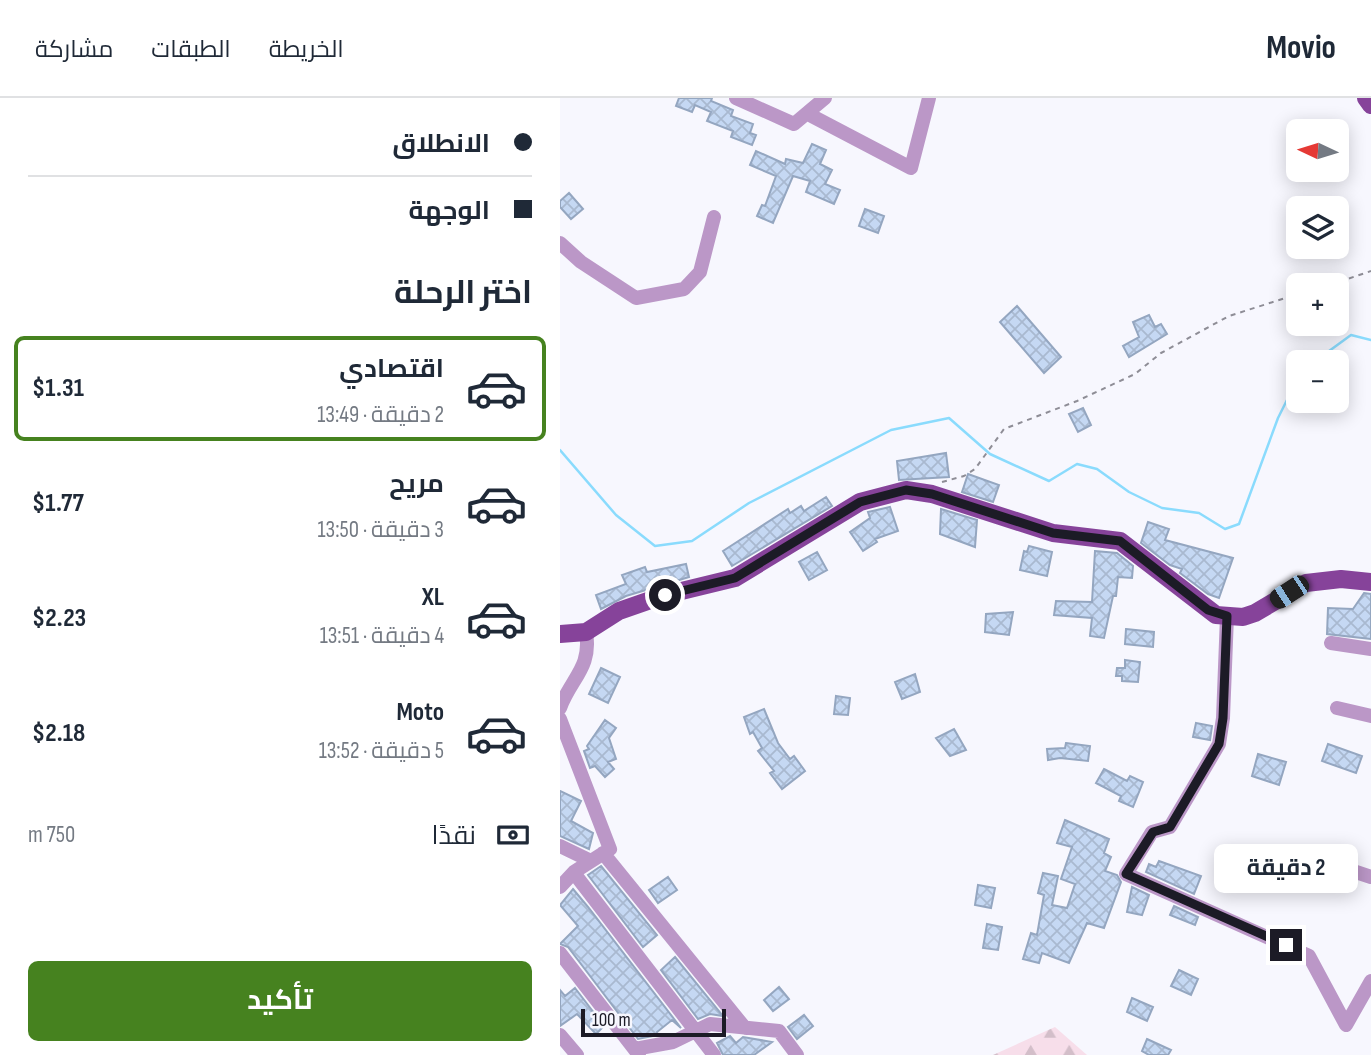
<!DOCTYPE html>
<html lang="ar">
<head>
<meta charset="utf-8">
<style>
	:root { --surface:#fff; --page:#f6f6f7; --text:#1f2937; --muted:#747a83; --line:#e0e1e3; --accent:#46821f }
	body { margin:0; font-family:"Sofia Sans Condensed",Cairo,sans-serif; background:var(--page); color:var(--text); direction:rtl; height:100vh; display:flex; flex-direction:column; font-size:26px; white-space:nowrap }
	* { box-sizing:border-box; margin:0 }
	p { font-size:23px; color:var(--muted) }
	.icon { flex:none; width:38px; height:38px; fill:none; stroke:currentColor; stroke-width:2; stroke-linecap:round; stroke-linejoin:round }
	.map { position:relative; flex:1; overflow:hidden; direction:ltr }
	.drawer { display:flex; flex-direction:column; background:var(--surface); width:560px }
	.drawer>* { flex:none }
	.guide { display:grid; align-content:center; height:154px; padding:0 28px; background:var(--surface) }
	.needle { width:46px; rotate:274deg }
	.buttons { position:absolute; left:726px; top:21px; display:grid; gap:14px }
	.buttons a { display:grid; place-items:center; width:63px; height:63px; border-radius:10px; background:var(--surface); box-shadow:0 4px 18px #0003; font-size:35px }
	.scale { position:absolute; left:21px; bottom:18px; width:145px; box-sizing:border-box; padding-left:7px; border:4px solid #1c1b26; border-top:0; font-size:19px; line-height:24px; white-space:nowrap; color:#1c1b26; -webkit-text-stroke:5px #f7f7fe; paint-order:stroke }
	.end { position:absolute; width:32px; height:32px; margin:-16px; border:9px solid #1c1b26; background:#fff; box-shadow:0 0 0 4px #fff }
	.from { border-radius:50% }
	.bubble { position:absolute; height:49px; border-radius:10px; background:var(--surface); box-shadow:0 4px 18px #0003; font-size:23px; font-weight:700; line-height:49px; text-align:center; direction:rtl }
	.car { position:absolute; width:21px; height:42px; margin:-21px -10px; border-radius:9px; box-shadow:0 0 5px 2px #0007; background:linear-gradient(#222 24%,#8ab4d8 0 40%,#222 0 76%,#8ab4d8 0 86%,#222 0) }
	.guide b { display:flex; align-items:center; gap:24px; height:66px; font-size:26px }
	.guide b+b { border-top:2px solid var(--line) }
	.guide i { width:18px; height:18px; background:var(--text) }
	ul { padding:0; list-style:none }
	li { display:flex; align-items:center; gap:21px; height:105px; margin:0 14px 10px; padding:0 14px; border:4px solid transparent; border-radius:10px }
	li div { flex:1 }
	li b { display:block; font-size:26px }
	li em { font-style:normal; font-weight:700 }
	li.selected { border-color:var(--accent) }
	li>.icon { width:63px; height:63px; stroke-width:1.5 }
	h2 { padding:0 28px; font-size:32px; line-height:84px }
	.pay { display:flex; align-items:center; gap:18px; height:77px; padding:0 28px; font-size:26px }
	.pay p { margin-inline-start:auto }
	.button { display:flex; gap:14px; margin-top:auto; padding:14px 28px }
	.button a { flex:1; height:80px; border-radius:10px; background:var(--accent); color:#fff; font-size:28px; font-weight:700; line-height:80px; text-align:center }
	header { display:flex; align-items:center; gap:42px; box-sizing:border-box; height:98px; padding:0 35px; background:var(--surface); border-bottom:2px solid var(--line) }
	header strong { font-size:33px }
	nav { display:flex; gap:38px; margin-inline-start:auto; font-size:24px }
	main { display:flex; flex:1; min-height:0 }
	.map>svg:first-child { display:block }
	.forest { fill:url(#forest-firs) }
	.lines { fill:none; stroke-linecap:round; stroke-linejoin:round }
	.stream { stroke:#8adbfd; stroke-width:2.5 }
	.building { fill:url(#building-cross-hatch); stroke:#94a6c0; stroke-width:2 }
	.path { stroke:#8e8d96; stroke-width:2; stroke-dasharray:5 5; stroke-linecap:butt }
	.minor { stroke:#bb97c7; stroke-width:14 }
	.major { stroke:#86439a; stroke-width:18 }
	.route { stroke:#1c1b26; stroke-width:9 }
</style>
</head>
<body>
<header>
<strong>Movio</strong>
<nav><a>الخريطة</a><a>الطبقات</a><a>مشاركة</a></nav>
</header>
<main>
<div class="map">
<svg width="811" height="957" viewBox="0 0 811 957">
	<defs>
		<pattern id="forest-firs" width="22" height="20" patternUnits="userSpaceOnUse" patternTransform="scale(1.75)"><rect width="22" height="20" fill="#f7deea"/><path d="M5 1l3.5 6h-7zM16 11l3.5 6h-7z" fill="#d3bec9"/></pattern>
		<pattern id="building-cross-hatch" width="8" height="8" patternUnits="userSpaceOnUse" patternTransform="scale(1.75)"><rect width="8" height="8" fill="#c5d8f3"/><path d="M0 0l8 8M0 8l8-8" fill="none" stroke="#a9b9d0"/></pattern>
	</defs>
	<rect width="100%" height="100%" fill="#f7f7fe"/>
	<path class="forest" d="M 495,929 L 527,957 L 433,957 Z"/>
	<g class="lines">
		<path class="stream" d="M 754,264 L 791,237 L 811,242
			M 0,352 L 56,417 L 95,448 L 132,443 L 189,405 L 331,332 L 389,320 L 430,356 L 489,383 L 517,366 L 537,371 L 569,394 L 602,410 L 639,415 L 665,431 L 679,426 L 718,320 L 738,280"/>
	</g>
	<path class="building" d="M 119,0 L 152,0 L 151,3 L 173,12 L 171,18 L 193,26 L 190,35 L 196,37 L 192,47 L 171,39 L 173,33 L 147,23 L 151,14 L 135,7 L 132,14 L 116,8 Z
		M 252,46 L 266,52 L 260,66 L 272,72 L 265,86 L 280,92 L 274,106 L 246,94 L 250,83 L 233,78 L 213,125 L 197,118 L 202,107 L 205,108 L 216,78 L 190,67 L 196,53 L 225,66 L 226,61 L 243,65 Z
		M 9,95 L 23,111 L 11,121 L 0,109 L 0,103 Z
		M 305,111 L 324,118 L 318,135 L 299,128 Z
		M 457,208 L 501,259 L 484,275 L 440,224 Z
		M 589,217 L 595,229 L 601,226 L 607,236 L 569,259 L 563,248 L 579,239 L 573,224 Z
		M 523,310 L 531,327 L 518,334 L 509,316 Z
		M 386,355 L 389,379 L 339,382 L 337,363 Z
		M 408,376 L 439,387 L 433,404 L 402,394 Z
		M 266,399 L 272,408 L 172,468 L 163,453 L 228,411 L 230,415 L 241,408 L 244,413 Z
		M 330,409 L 338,433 L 315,441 L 317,444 L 303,453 L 290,434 L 310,420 L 308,414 Z
		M 381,411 L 417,422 L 415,449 L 380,436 Z
		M 588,424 L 609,431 L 605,442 L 673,460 L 659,500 L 648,496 L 620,475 L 622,471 L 610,467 L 581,445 Z
		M 469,448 L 492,454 L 487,478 L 460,472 L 464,453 L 467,454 Z
		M 535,453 L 557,455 L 573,468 L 572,480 L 558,479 L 556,498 L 553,498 L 544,540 L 530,538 L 532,520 L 494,517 L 496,503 L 532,504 Z
		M 257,454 L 267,472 L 249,482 L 239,464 Z
		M 126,466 L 129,479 L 66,498 L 41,511 L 36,497 L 66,486 L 62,477 L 85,469 L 87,474 Z
		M 804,495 L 811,496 L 811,541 L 767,536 L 768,510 L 793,511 Z
		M 453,514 L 449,537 L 425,534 L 426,516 Z
		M 566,531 L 594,534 L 593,549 L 565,546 Z
		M 565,562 L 580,564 L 578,584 L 562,583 L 562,578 L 556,578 L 557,570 L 565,570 Z
		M 41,570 L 60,579 L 48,605 L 29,596 Z
		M 355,576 L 360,594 L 342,601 L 335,584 Z
		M 276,598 L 290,600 L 288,617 L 274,616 Z
		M 204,611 L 218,645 L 230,661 L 234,658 L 245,673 L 222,691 L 210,675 L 214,673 L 198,653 L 202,650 L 193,634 L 190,636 L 184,619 Z
		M 45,622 L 56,630 L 49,640 L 56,661 L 48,664 L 54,671 L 45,679 L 35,668 L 30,670 L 24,653 L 29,651 L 27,648 Z
		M 636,625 L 652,628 L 650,642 L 633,639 Z
		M 394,631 L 406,652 L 390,658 L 376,640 Z
		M 506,645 L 530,648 L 528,663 L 500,660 L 488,662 L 487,651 L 505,650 Z
		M 768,646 L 802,658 L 796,675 L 762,663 Z
		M 698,656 L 726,664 L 719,687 L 692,678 Z
		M 544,671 L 567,683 L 570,678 L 583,684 L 573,709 L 559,703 L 561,698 L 536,685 Z
		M 0,693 L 21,703 L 11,723 L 33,735 L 29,751 L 0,738 Z
		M 505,722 L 549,741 L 544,755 L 551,759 L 545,773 L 557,777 L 561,784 L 544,830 L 527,825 L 509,865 L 482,855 L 479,865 L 463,861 L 471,835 L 477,837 L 484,797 L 478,795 L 483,775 L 498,778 L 492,807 L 507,810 L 515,786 L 501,781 L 512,749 L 497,745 Z
		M 599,763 L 641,778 L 634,796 L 586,774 L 589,766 L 596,769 Z
		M 41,768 L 97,837 L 83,849 L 28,777 Z
		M 108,779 L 117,792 L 98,805 L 89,792 Z
		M 418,787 L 435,790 L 431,810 L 415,807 Z
		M 572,789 L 589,797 L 582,817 L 567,814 Z
		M 13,791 L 28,809 L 121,930 L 112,922 L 97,934 L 98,937 L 78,941 L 8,849 L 0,846 L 18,828 L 0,807 Z
		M 614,808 L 638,819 L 635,827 L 610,817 Z
		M 427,826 L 442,829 L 438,852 L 423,850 Z
		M 115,859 L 163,918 L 150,916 L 138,921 L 101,872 Z
		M 619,872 L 638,881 L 631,897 L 611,888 Z
		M 219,889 L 229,901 L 213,913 L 204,902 Z
		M 15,890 L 44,928 L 36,936 L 17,916 L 0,928 L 0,892 L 5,898 Z
		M 572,900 L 593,909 L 587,923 L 567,914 Z
		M 244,917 L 253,928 L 237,941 L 228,929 Z
		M 170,938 L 176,945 L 183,939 L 212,944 L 194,957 L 163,957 L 157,945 Z
		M 587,941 L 611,952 L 608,957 L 589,957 L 582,953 Z"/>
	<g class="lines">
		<path class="path" d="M 770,187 L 811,173
			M 382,384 L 404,378 L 415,371 L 444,331 L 517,303 L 575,276 L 601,255 L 669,218 L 738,196"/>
		<path class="minor" d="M 176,0 L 234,26 L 265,0
			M 248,16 L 351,70 L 369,0
			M 0,145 L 21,164 L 76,200 L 124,191 L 140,174 L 154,119
			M 667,518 L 663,620 L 659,646 L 610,729 L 592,734 L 566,776 L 749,858 L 786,927
			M 771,545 L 811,551
			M 0,610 C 11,580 32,570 26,534
			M 777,610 L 811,618
			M 0,621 L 50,751 L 14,774 L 0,789
			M 0,748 L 31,763
			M 43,755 L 185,930
			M 745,757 L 811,779
			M 14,775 L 154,957
			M 0,855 L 79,957
			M 786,927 L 811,883
			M 0,937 L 17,957
			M 75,951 L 113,944 L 150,926 L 219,933 L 237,957"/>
		<path class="major" d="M 806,0 L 811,7
			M 0,536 L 26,534 L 59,513 L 105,497 L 175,480 L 300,404 L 346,392 L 372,396 L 493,435 L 560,443 L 656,517 L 683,519 L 695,515 L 746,485 L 781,481 L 811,484"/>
	</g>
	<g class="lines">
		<path class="route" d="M 105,497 L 175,480 L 300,404 L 346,392 L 372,396 L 493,435 L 560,443 L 648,512 L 667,518 L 663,620 L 659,646 L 610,729 L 593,734 L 566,776 L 726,847"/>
	</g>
</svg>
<div class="buttons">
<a><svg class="needle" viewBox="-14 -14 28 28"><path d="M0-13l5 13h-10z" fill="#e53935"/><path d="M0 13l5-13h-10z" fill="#747a83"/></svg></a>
<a><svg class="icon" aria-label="layers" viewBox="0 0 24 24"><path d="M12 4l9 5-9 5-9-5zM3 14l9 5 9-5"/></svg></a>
<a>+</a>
<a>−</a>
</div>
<div class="scale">100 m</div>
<i class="end from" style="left:105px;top:497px"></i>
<i class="end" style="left:726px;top:847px"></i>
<div class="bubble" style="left:654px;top:746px;width:144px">2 دقيقة</div>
<i class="car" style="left:729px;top:494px;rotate:237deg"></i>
</div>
<section class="drawer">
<div class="guide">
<b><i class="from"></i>الانطلاق</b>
<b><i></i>الوجهة</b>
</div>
<h2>اختر الرحلة</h2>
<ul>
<li class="selected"><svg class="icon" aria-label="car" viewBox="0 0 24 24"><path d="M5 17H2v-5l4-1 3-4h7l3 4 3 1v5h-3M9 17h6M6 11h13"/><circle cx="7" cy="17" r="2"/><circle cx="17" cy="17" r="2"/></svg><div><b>اقتصادي</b><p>2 دقيقة · 13:49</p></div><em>$1.31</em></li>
<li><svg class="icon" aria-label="car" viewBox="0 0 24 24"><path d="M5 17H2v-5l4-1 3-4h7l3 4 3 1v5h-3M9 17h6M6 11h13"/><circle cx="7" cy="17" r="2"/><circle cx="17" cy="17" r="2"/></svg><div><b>مريح</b><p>3 دقيقة · 13:50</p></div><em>$1.77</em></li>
<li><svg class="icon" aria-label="car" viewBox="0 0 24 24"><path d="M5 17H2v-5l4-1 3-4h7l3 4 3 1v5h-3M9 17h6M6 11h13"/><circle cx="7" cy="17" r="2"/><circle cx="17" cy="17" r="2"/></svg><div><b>XL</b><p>4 دقيقة · 13:51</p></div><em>$2.23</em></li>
<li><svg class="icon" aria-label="car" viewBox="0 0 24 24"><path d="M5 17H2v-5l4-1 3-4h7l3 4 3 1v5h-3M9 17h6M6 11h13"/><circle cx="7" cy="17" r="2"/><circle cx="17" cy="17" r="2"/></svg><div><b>Moto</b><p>5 دقيقة · 13:52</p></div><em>$2.18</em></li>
</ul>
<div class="pay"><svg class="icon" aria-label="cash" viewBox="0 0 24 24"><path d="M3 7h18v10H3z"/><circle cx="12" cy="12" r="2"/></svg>نقدًا<p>750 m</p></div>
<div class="button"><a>تأكيد</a></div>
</section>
</main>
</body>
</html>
